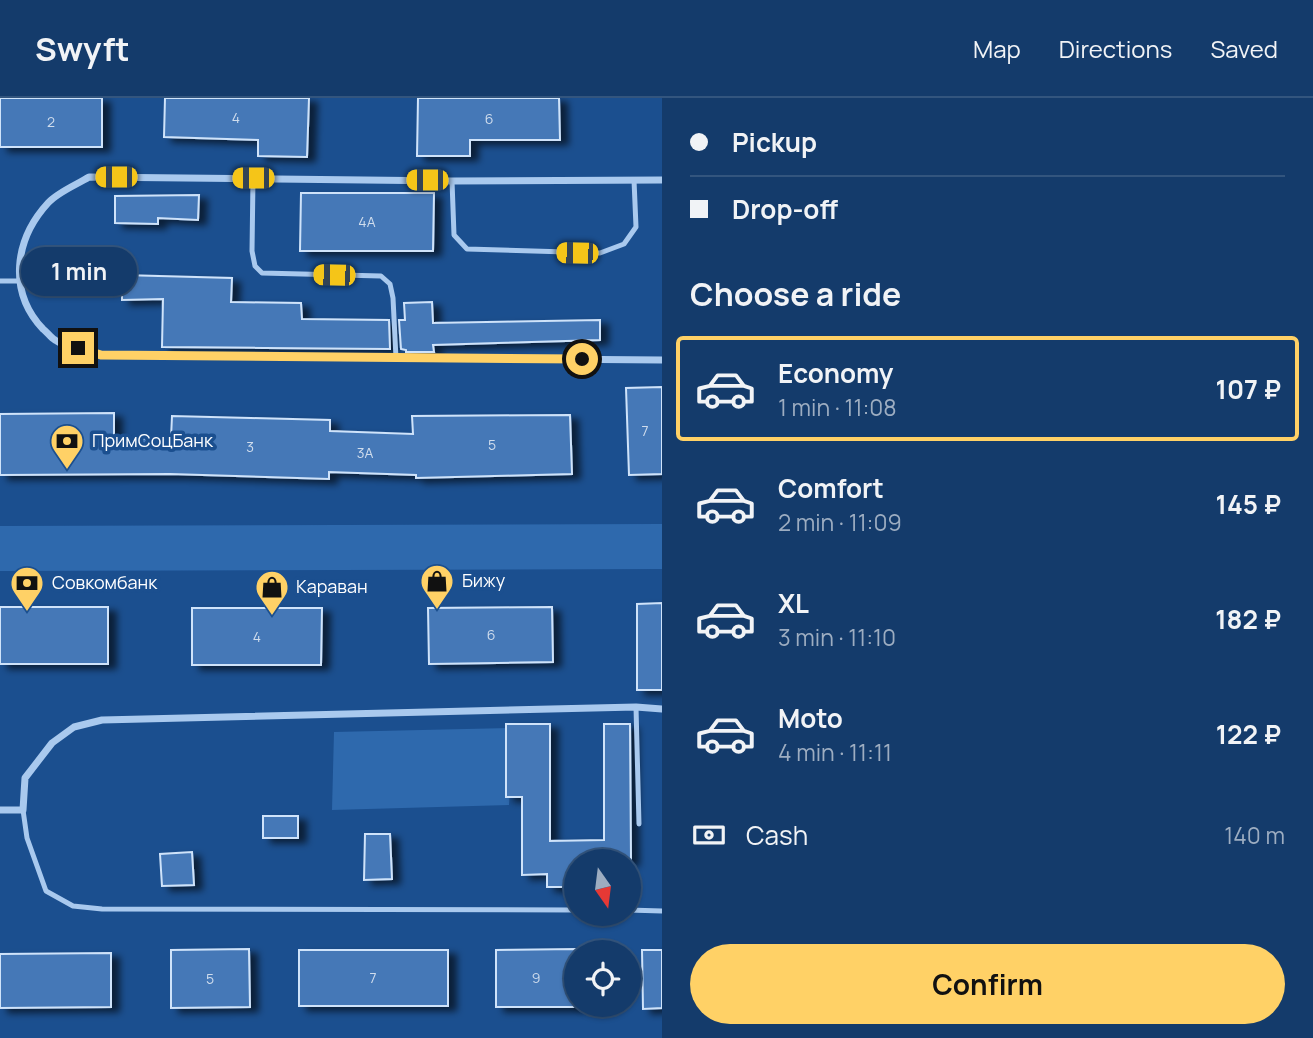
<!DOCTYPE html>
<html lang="en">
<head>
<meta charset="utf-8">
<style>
	:root { --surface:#143b6b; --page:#1d4271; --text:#f1f3f6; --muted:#9dadc1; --line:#33557e; --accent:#ffd166 }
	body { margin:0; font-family:Manrope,sans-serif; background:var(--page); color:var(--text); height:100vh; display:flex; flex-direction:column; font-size:26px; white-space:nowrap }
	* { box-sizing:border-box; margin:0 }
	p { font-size:23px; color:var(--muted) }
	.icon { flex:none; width:38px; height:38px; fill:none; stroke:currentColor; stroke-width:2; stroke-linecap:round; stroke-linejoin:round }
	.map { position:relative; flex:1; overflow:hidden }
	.details { display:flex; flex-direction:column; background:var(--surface); width:651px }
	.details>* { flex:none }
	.hud { display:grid; align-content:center; height:154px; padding:0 28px; background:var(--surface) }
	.needle { width:46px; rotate:166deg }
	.tools { position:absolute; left:564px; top:751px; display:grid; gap:14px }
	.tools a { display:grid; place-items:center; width:77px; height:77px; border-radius:50%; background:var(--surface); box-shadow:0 2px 5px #0004,0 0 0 2px var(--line); font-size:35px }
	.end { position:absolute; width:32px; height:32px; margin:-16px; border:9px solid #ffd166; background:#111; box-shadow:0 0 0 4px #111 }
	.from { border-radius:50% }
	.bubble { position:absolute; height:49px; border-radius:24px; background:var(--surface); box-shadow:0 2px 5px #0004,0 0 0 2px var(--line); font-size:23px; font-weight:700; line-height:49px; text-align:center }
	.car { position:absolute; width:21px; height:42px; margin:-21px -10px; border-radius:9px; box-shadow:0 0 5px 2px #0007; background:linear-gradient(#f5c518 24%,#345 0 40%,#f5c518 0 76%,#345 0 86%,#f5c518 0) }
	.hud b { display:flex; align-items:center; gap:24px; height:66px; font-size:26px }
	.hud b+b { border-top:2px solid var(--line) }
	.hud i { width:18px; height:18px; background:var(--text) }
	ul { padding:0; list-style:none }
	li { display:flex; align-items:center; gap:21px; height:105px; margin:0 14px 10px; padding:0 14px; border:4px solid transparent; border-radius:7px }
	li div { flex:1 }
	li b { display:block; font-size:26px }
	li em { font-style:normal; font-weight:700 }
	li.selected { border-color:var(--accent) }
	li>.icon { width:63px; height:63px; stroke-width:1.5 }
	h2 { padding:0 28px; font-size:32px; line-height:84px }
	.pay { display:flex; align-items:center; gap:18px; height:77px; padding:0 28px; font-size:26px }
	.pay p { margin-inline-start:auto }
	.cta { display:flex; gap:14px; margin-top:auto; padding:14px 28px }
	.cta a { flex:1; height:80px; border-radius:42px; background:var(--accent); color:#111; font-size:28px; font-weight:700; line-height:80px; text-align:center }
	header { display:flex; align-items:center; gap:42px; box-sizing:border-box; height:98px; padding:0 35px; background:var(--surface); border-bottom:2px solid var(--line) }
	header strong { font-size:33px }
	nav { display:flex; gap:38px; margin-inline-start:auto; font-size:24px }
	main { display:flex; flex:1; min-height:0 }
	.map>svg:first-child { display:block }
	.green { fill:#2e69ad }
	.building { fill:#4478b7; stroke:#cfe3fa; stroke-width:2; filter:url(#shadow) }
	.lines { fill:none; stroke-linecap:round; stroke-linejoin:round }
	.service { stroke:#a9c9ee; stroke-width:5 }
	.minor { stroke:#a9c9ee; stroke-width:7 }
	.route { stroke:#ffd166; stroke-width:9 }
	.labels { text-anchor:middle; stroke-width:7; stroke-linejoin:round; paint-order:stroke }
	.number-label { font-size:14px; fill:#d0dded }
	.poi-label { font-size:18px; fill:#fff; stroke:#1b4f8f; text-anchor:start }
</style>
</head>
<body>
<header>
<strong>Swyft</strong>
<nav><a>Map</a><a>Directions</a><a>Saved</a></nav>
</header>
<main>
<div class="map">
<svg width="662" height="940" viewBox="0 0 662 940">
	<defs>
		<filter id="shadow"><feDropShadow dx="8" dy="4.5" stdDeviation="3.5" flood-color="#0009"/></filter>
	</defs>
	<rect width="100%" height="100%" fill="#1b4f8f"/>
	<path class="green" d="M 662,426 L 662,471 L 0,473 L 0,428 Z
		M 514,630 L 509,707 L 332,712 L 334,634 Z"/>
	<path class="building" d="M 0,0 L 102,0 L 102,49 L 0,49 Z
		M 165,0 L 309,0 L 307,59 L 258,58 L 258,42 L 164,39 Z
		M 418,0 L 559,0 L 560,42 L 470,42 L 470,58 L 417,58 Z
		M 301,95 L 434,95 L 433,153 L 300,153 Z
		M 199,97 L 198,122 L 158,120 L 158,126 L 115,125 L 115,98 Z
		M 122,177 L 232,180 L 231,204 L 301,205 L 302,221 L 389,222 L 390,251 L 162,249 L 163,201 L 122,202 Z
		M 432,204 L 433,225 L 600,222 L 600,242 L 433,247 L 434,254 L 406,254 L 406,252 L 401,251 L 399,222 L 405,222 L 404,205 Z
		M 662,289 L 662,376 L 629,377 L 626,290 Z
		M 114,315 L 114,341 L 171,340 L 172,318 L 330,322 L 330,333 L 413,336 L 412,318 L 570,317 L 572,376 L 416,380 L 416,377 L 329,374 L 329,381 L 170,376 L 0,377 L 0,316 Z
		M 662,505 L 662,592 L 637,592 L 637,506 Z
		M 0,509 L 108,509 L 108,566 L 0,566 Z
		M 552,509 L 553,564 L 429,566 L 428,510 Z
		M 192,510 L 322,510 L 321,567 L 192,567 Z
		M 506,626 L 550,626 L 550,743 L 604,742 L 604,626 L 630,626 L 631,763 L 576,763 L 576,789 L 547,789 L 547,776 L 522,777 L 522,699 L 506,699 Z
		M 263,718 L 298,718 L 298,740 L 263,740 Z
		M 365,736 L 390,736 L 392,781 L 364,782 Z
		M 192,754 L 194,787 L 162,788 L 160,756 Z
		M 249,851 L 250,909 L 171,910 L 171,852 Z
		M 576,851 L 576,909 L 496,909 L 496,852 Z
		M 299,852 L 448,852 L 448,908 L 299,908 Z
		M 642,852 L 662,852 L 662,910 L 643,911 Z
		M 111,855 L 111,909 L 0,910 L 0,856 Z"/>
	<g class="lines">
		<path class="service" d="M 253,81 L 252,153 L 255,168 L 262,175 L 381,178 L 390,186 L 393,200 L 396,260
			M 452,83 L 454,137 L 467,151 L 600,155 L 624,146 L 636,129 L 634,82
			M 0,183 L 19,183
			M 636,609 L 639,726
			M 23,712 L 27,740 L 46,793 L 73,808 L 102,811 L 576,812
			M 628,812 L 662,813"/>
		<path class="minor" d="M 662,82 L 452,83 L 89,79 C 76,87 58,94 48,105 C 14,142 8,194 43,231 C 47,234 51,240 55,242 C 66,250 87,253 101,257 L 662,262
			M 0,712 L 23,712 L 25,680 L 52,645 L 74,629 L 102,622 L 636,609 L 662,611"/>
	</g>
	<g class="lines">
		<path class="route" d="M 78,250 L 101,257 L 582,261"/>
	</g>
	<defs>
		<symbol id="bank-pin" viewBox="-11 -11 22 30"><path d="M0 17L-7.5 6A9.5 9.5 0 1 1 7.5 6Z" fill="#ffd166" stroke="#1b4f8f"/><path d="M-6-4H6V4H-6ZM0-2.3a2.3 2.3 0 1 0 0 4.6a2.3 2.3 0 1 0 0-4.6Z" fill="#111"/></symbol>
		<symbol id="shop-pin" viewBox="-11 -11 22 30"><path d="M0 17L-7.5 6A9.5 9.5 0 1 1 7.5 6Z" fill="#ffd166" stroke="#1b4f8f"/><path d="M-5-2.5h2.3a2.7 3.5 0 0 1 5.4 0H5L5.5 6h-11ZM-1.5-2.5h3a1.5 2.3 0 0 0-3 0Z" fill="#111"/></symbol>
	</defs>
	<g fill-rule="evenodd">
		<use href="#bank-pin" x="48" y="324" width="38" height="52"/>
		<use href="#shop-pin" x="418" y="464" width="38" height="52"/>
		<use href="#bank-pin" x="8" y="466" width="38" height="52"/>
		<use href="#shop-pin" x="253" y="470" width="38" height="52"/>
	</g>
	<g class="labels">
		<g class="number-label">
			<text x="236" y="25">4</text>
			<text x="489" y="26">6</text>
			<text x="51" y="29">2</text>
			<text x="367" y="129">4А</text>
			<text x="645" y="338">7</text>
			<text x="492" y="352">5</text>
			<text x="250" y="354">3</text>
			<text x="365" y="360">3А</text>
			<text x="491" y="542">6</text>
			<text x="257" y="544">4</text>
			<text x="373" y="885">7</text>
			<text x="536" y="885">9</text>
			<text x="210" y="886">5</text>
		</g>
		<g class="poi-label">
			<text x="92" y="349">ПримСоцБанк</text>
			<text x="462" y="489">Бижу</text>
			<text x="52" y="491">Совкомбанк</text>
			<text x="296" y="495">Караван</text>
		</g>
	</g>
</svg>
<div class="tools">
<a><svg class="needle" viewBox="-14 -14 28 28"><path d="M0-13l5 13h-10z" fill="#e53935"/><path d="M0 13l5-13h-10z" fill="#9dadc1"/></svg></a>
<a><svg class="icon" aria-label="locate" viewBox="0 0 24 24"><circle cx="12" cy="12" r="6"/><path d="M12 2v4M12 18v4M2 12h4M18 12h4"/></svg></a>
</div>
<i class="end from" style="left:582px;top:261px"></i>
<i class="end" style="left:78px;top:250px"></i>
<div class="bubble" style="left:21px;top:149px;width:116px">1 min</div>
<i class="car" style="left:116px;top:79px;rotate:270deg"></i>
<i class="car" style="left:253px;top:80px;rotate:270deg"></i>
<i class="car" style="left:427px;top:82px;rotate:270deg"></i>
<i class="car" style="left:577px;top:155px;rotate:271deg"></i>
<i class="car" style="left:334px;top:177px;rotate:271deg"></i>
</div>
<section class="details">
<div class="hud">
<b><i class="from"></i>Pickup</b>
<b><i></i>Drop-off</b>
</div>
<h2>Choose a ride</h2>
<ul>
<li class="selected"><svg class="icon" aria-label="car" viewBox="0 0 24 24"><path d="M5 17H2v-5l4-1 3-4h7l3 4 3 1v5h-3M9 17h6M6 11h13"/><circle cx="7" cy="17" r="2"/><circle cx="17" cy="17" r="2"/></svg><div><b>Economy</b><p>1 min · 11:08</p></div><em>107 ₽</em></li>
<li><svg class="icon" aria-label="car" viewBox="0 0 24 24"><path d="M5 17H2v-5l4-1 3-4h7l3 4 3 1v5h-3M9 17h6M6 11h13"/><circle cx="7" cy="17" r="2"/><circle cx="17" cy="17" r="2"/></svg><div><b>Comfort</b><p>2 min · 11:09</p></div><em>145 ₽</em></li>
<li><svg class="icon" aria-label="car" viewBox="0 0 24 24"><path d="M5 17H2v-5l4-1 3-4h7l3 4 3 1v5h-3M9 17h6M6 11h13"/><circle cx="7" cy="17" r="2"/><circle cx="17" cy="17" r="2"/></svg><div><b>XL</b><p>3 min · 11:10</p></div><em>182 ₽</em></li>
<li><svg class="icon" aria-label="car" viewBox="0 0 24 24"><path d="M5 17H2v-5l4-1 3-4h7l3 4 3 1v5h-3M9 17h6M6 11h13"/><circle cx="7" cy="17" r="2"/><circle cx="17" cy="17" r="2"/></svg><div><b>Moto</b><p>4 min · 11:11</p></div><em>122 ₽</em></li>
</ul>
<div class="pay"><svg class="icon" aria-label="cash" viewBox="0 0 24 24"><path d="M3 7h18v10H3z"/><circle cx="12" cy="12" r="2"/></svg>Cash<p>140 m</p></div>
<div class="cta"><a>Confirm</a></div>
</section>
</main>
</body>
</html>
